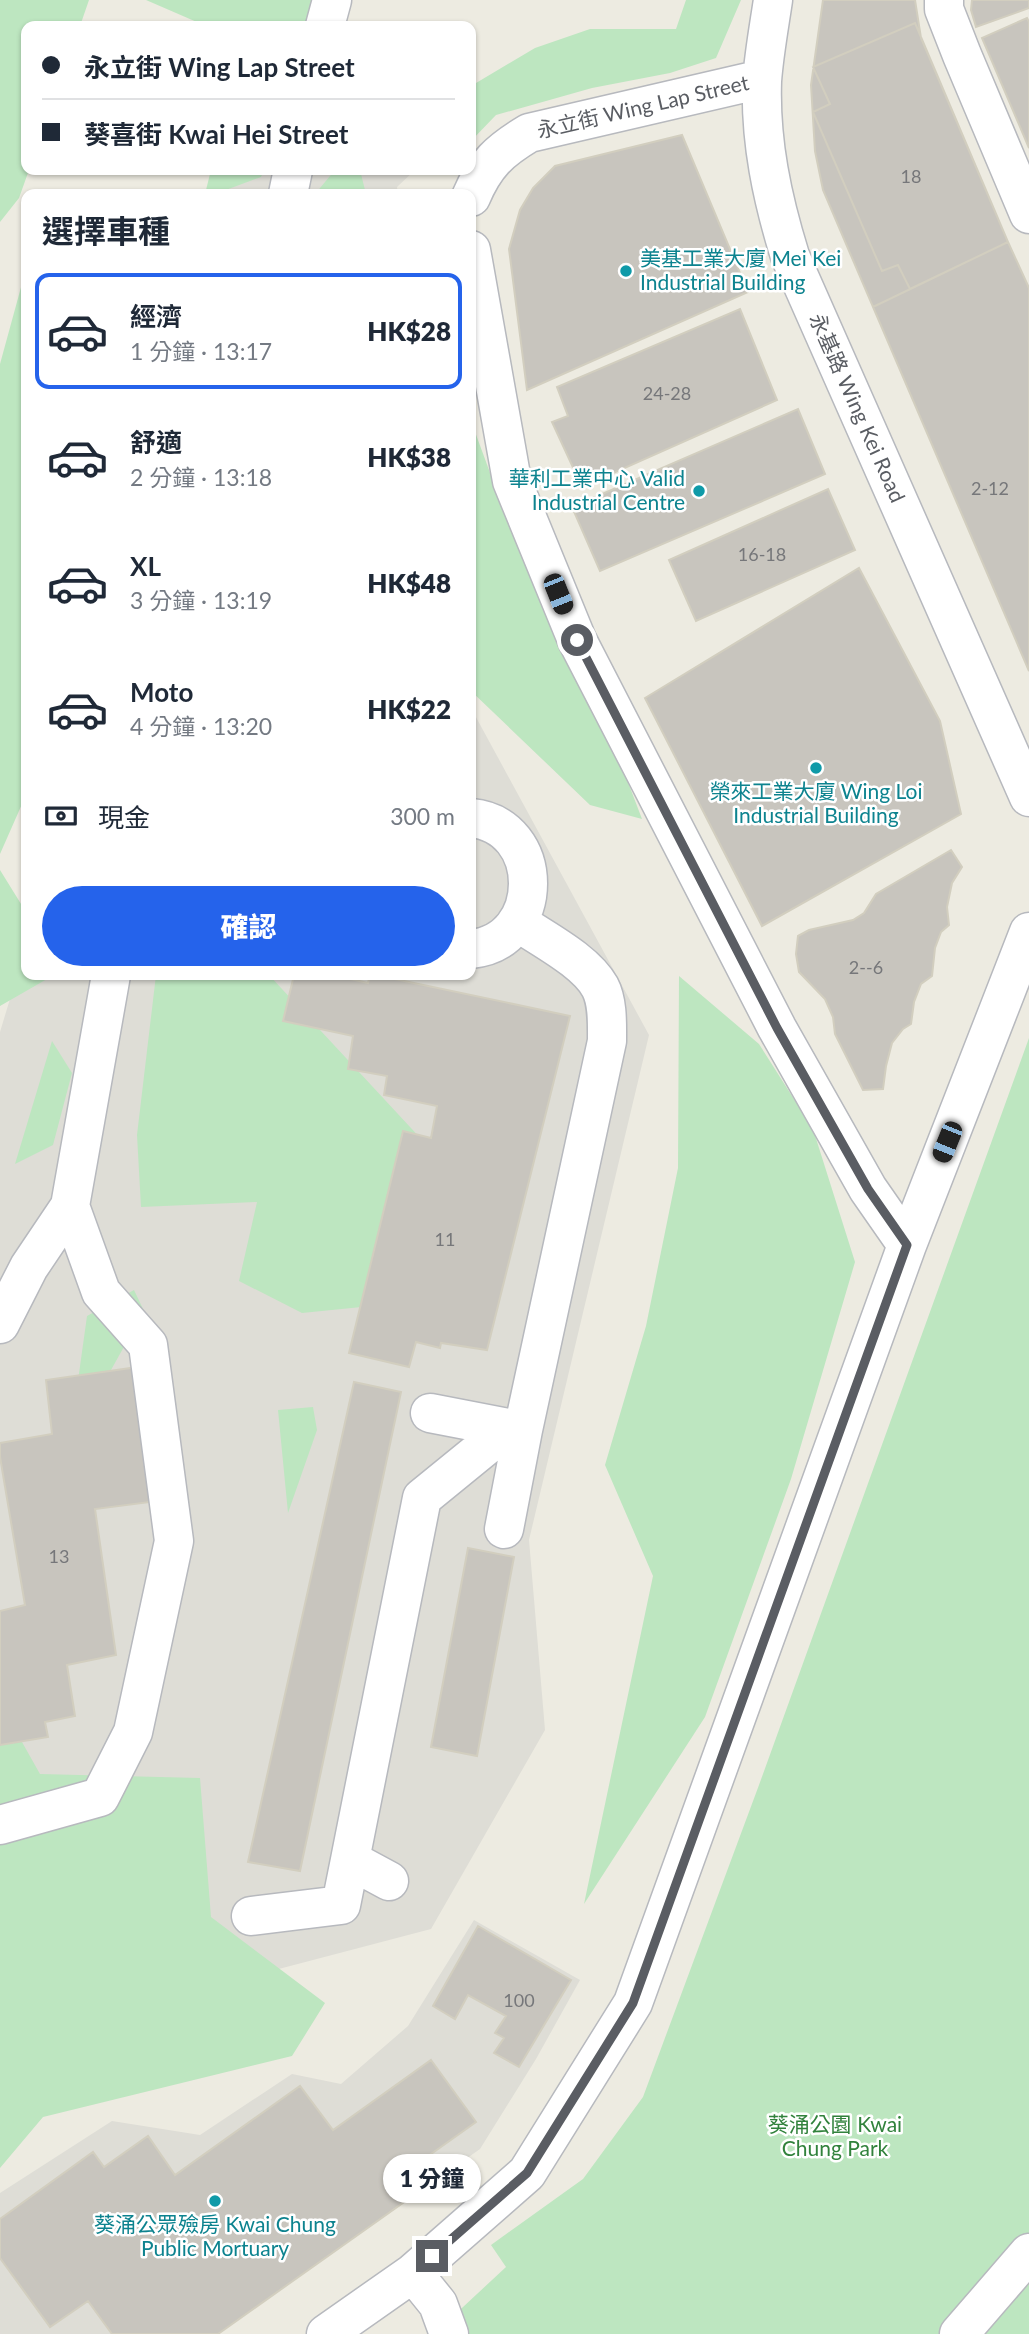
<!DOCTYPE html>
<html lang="zh-TW">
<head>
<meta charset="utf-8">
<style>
	:root { --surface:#fff; --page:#f2f2f3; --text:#1f2937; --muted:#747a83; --line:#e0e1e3; --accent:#2563eb }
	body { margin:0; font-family:Lato,"Noto Sans TC",sans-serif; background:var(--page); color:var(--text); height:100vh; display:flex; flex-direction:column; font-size:26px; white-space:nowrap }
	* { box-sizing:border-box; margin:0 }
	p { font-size:23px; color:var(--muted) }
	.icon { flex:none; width:38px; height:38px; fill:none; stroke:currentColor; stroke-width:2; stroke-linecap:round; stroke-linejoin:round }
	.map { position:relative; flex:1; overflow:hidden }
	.drawer { position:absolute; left:21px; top:189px; width:455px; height:791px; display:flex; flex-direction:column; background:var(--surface); border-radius:14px; box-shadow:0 2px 5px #0004 }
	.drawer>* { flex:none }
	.guide { position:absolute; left:21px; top:21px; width:455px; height:154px; border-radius:14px; box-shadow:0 2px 5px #0004; display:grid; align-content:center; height:154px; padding:0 21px; background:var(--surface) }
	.end { position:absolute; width:32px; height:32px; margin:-16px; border:9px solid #5a5d63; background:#fff; box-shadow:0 0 0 4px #fff }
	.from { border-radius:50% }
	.bubble { position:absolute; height:49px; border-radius:24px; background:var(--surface); box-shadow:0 2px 5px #0004; font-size:23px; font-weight:800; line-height:49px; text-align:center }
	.car { position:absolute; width:21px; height:42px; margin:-21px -10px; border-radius:9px; box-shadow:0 0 5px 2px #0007; background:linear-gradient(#222 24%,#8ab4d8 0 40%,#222 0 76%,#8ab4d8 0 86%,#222 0) }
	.guide b { display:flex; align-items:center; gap:24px; height:66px; font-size:26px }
	.guide b+b { border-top:2px solid var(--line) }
	.guide i { width:18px; height:18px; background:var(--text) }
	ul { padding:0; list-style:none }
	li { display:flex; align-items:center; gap:21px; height:116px; margin:0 14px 10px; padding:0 7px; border:4px solid transparent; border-radius:14px }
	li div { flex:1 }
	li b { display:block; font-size:26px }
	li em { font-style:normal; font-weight:800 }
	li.on { border-color:var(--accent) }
	li>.icon { width:63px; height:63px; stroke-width:1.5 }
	h2 { padding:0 21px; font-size:32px; line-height:84px }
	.pay { display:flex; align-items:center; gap:18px; height:77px; padding:0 21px; font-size:26px }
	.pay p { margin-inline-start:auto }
	.cta { display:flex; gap:14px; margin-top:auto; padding:14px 21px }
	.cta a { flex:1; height:80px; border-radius:42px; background:var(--accent); color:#fff; font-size:28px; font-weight:800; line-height:80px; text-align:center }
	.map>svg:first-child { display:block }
	.industrial { fill:#deddd6 }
	.green { fill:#bde6c0 }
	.building { fill:#c8c5be; stroke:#d2cebf; stroke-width:2 }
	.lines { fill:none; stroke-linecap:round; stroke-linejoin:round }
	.minor-casing { stroke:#b7b9be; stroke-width:41 }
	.minor { stroke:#fff; stroke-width:38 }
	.route { stroke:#5a5d63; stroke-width:9 }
	.culture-dot { fill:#0f9aa8; stroke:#fff; stroke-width:2.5 }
	.labels { text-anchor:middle; stroke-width:5; stroke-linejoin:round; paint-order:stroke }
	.number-label { font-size:18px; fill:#76777a }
	.street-label { font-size:21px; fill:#5a5d63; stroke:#fff }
	.culture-label { font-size:21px; fill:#0d838f; stroke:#fff }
	.park-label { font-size:21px; fill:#31823c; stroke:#fff }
</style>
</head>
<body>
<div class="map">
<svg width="1029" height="2334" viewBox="0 0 1029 2334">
	<rect width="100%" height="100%" fill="#edebe1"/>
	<path class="industrial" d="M 224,170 L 415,170 L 397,187 L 398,194 L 219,194 Z
		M 471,708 L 649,1035 L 529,1540 L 545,1730 L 431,1929 L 202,1989 L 0,1960 L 0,1032 L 26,946 L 26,975 L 471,975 Z
		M 474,1920 L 580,1980 L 536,2059 L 480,2149 L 218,2334 L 0,2334 L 0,2193 L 112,2121 L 200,2135 L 292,2074 L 341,2084 L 408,2026 Z"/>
	<path class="green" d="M 0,0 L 89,0 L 80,26 L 26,26 L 26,170 L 29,170 L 19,198 L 0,222 Z
		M 146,0 L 338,0 L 327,26 L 206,26 Z
		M 686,0 L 741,0 L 716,58 L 670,73 L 592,88 L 496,115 L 471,141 L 471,86 L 535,48 L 590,29 L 676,29 Z
		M 211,170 L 264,170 L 261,177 L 215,194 L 205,194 Z
		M 335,170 L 360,170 L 366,194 L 315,194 Z
		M 26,269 L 26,795 L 0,854 L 0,364 Z
		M 471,421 L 496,489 L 589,680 L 642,819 L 590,805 L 471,691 Z
		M 0,870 L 26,912 L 26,975 L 54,975 L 0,1006 Z
		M 156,975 L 269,975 L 462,1183 L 421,1301 L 302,1313 L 239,1281 L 257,1202 L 141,1207 L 137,1135 Z
		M 679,976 L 759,1044 L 813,1129 L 855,1262 L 791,1479 L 705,1717 L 584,1904 L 653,1576 L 605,1465 L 646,1326 L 678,1168 Z
		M 1029,1038 L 1029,2334 L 434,2334 L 506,2267 L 491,2245 L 583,2179 L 643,2097 L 759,1785 Z
		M 52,1041 L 72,1073 L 53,1145 L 15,1164 Z
		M 134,1290 L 144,1311 L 69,1445 L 87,1316 Z
		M 313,1407 L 317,1430 L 288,1513 L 278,1410 Z
		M 0,1703 L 40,1774 L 200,1778 L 211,1917 L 325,2003 L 292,2056 L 43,2117 L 0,2168 Z"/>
	<path class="building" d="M 823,0 L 915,0 L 921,38 L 1008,242 L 873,307 L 823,190 L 815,151 L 811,85 Z
		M 972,0 L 1029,0 L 1029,8 L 976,27 L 971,10 Z
		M 1027,18 L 1029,22 L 1029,148 L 982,38 Z
		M 915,23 L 1008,242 L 910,289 L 898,265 L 882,271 L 813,112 L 830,104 L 813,67 Z
		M 682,135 L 748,292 L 527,390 L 509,249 L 520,210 L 533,188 L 555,166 Z
		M 1008,242 L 1029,288 L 1029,671 L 873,307 Z
		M 1008,242 L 1029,288 L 1029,671 L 873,307 Z
		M 740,309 L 777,400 L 582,487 L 552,422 L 568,416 L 557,387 Z
		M 798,409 L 825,474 L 600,571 L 572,507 Z
		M 828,489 L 855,550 L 696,621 L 669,560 Z
		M 859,568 L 940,721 L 961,814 L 762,926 L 645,698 Z
		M 951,850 L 962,867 L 952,883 L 947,907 L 949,925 L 941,932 L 935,948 L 932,976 L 921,984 L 914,1002 L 911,1024 L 903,1029 L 892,1043 L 886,1066 L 883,1089 L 863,1090 L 835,1034 L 833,1017 L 825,999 L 799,972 L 796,954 L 798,936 L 809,930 L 853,920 L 864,913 L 876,894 Z
		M 294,975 L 342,975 L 342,977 L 368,983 L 370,975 L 376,975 L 570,1016 L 487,1350 L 441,1343 L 440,1348 L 416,1342 L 409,1367 L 349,1353 L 403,1131 L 431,1138 L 437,1106 L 384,1095 L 387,1076 L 348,1069 L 353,1036 L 283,1021 Z
		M 138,1367 L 158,1501 L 95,1509 L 116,1655 L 67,1665 L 75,1716 L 45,1722 L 48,1737 L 0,1745 L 0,1611 L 25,1605 L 0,1457 L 0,1443 L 52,1434 L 46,1380 Z
		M 354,1382 L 401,1392 L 300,1871 L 248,1862 Z
		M 468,1548 L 514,1557 L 477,1756 L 431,1747 Z
		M 478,1926 L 571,1980 L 519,2067 L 494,2053 L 504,2038 L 495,2033 L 506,2016 L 468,1995 L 455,2019 L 433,2006 Z
		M 431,2060 L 476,2122 L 417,2164 L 431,2183 L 218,2334 L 112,2334 L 88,2301 L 50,2327 L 0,2258 L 0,2219 L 93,2152 L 104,2167 L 148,2136 L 175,2175 L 300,2086 L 333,2130 Z"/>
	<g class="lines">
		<defs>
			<path id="minor" d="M 773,0 C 769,27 764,54 762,81 C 760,141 772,198 790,256 L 1029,797
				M 944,0 L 944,9 L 962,55 L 1029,214
				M 325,26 L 332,0
				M 288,194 L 293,170
				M 471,197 C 485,164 499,151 529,133 L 762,79
				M 471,250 L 512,481 L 577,640 L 777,1028 L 868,1189 L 907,1245
				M 471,818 C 547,825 547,942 471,949
				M 70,1206 L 111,975
				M 0,1324 L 29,1267 L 70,1206 L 101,1292 L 148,1345 L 174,1541 L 133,1732 L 100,1797 L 0,1825
				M 430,1413 L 508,1428
				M 504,1529 L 523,1430
				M 389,1881 L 350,1860 L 422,1498 L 508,1428 L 523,1430 L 607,1041 C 607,1024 608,1002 600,987 C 585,960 542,939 518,922
				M 251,1916 L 341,1905 L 350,1860
				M 413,2273 L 438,2304 L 449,2334
				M 326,2334 L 413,2273 L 527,2173 L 633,2003 L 907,1245 L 1029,932
				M 959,2334 L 1029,2253"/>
		</defs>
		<use href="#minor" class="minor-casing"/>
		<use href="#minor" class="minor"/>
	</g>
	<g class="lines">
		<path class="route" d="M 432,2256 L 527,2173 L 633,2003 L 907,1245 L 868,1189 L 777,1028 L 577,640"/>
	</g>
	<g class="culture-dot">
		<circle cx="626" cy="271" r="7"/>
		<circle cx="699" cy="491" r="7"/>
		<circle cx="816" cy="768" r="7"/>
		<circle cx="215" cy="2201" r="7"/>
	</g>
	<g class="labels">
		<g class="number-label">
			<text x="911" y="183">18</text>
			<text x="667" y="400">24-28</text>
			<text x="990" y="495">2-12</text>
			<text x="762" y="561">16-18</text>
			<text x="866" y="974">2--6</text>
			<text x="445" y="1246">11</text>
			<text x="59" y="1563">13</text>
			<text x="519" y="2007">100</text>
		</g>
		<g class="street-label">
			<text transform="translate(643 107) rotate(-13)" y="7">永立街 Wing Lap Street</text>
			<text transform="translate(857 408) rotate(66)" y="7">永基路 Wing Kei Road</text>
		</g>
		<g class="culture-label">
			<text x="640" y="266" text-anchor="start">美基工業大廈 Mei Kei<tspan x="640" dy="24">Industrial Building</tspan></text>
			<text x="685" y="486" text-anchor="end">華利工業中心 Valid<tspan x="685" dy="24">Industrial Centre</tspan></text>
			<text x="816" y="799">榮來工業大廈 Wing Loi<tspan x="816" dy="24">Industrial Building</tspan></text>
			<text x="215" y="2232">葵涌公眾殮房 Kwai Chung<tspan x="215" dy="24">Public Mortuary</tspan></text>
		</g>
		<g class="park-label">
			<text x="835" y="2132">葵涌公園 Kwai<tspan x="835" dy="24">Chung Park</tspan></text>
		</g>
	</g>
</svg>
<i class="end from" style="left:577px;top:640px"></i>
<i class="end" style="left:432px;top:2256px"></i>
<div class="bubble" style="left:383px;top:2154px;width:98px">1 分鐘</div>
<i class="car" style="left:558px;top:594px;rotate:158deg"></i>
<i class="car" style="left:947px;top:1142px;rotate:202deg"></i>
<div class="guide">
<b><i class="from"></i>永立街 Wing Lap Street</b>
<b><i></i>葵喜街 Kwai Hei Street</b>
</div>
<section class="drawer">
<h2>選擇車種</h2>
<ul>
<li class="on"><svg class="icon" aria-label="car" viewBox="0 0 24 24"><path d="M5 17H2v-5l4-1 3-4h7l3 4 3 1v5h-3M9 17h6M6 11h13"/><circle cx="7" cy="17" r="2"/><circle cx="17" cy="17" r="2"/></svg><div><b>經濟</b><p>1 分鐘 · 13:17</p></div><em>HK$28</em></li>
<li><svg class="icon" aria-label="car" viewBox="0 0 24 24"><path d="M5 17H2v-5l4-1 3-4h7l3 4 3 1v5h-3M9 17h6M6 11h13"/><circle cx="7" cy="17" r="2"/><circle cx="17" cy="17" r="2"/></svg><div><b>舒適</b><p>2 分鐘 · 13:18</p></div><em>HK$38</em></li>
<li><svg class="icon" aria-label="car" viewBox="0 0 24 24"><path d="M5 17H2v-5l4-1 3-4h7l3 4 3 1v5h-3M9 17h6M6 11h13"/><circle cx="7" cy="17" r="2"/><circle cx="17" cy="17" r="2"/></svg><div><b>XL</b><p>3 分鐘 · 13:19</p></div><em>HK$48</em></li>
<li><svg class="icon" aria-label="car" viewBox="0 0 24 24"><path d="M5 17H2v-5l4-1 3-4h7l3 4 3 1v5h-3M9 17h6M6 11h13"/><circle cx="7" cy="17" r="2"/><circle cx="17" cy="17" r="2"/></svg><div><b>Moto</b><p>4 分鐘 · 13:20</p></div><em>HK$22</em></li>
</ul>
<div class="pay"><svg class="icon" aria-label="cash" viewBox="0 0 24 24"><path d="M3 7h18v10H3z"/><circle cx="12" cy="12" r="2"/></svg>現金<p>300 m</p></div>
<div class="cta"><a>確認</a></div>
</section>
</div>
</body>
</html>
